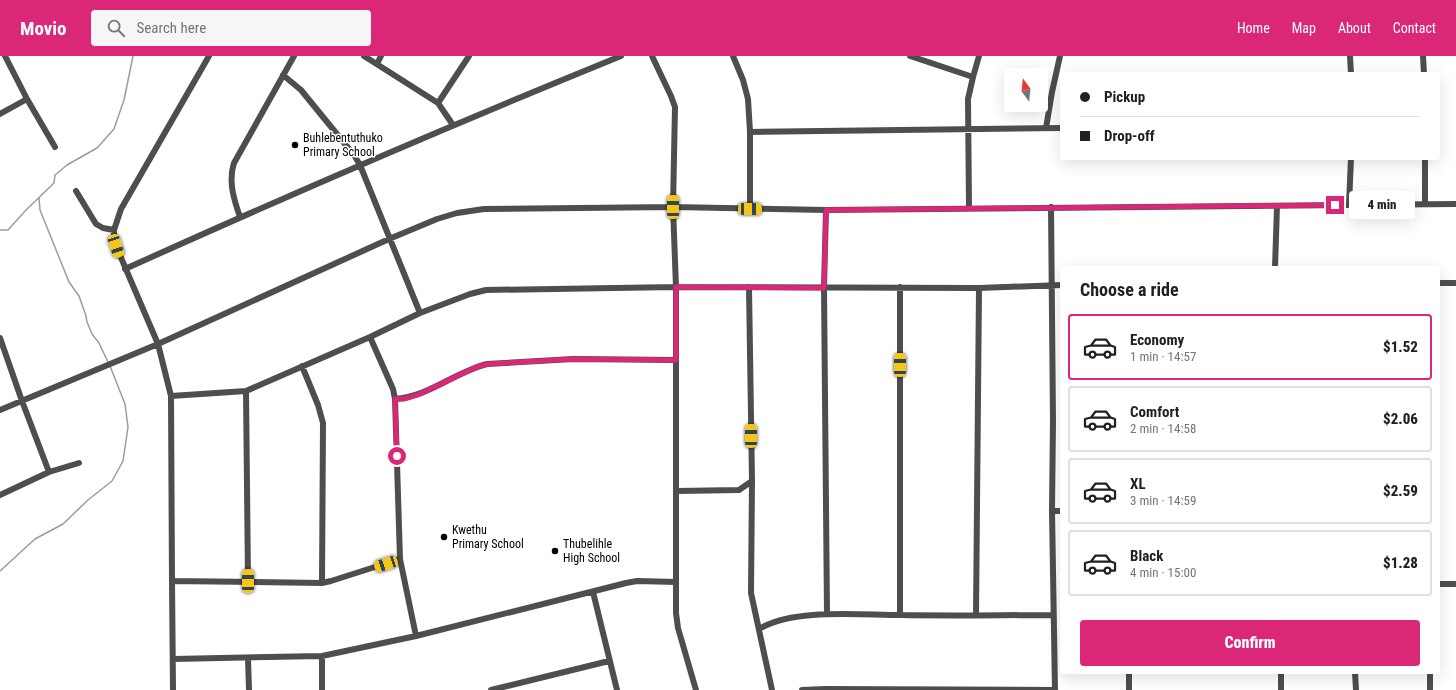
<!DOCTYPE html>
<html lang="en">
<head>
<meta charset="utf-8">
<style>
	:root { --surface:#fff; --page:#f6f6f6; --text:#202124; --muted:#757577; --line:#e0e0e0; --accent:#db2777 }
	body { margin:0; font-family:"Roboto Condensed",sans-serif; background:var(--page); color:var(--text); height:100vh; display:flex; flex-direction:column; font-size:15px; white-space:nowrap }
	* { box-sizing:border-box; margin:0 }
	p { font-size:13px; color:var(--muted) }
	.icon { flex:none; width:22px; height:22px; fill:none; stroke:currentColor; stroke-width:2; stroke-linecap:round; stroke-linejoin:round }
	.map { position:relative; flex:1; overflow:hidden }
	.side { position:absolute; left:1060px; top:210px; width:380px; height:408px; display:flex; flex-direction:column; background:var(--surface); border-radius:4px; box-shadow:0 4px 16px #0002 }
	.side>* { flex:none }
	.guide { position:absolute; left:1060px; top:16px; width:380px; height:88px; border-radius:4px; box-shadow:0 4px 16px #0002; display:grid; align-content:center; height:88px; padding:0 20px; background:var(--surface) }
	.needle { width:26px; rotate:345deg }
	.controls { position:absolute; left:1004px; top:12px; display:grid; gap:8px }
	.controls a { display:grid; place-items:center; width:44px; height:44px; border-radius:4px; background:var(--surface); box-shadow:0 4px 16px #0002; font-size:20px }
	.end { position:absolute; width:18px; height:18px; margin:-9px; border:5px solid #db2777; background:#fff; box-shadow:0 0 0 2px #fff }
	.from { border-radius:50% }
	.bubble { position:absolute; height:28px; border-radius:4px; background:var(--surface); box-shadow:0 4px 16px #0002; font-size:13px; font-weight:800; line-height:28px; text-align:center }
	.car { position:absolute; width:12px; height:24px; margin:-12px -6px; border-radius:5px; box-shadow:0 0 3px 1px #0007; background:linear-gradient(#f5c518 24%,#345 0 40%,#f5c518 0 76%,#345 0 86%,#f5c518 0) }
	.guide b { display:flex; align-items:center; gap:14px; height:38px; font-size:15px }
	.guide b+b { border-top:1px solid var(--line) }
	.guide i { width:10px; height:10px; background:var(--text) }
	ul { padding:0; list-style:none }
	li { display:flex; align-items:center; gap:12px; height:66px; margin:0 8px 6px; padding:0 12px; border:2px solid var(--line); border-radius:4px }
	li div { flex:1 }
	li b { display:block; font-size:15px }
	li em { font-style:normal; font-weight:800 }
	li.on { border-color:var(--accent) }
	li>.icon { width:36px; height:36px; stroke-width:1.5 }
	h2 { padding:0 20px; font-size:18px; line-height:48px }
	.primary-button { display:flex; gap:8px; margin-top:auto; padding:8px 20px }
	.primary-button a { flex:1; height:46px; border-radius:4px; background:var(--accent); color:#fff; font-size:16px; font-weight:800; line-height:46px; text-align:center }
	header { display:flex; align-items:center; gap:24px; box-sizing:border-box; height:56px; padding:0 20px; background:var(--accent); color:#fff }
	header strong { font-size:19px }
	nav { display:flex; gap:22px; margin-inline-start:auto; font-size:14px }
	.search { width:280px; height:36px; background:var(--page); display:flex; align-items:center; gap:10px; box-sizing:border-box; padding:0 14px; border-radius:4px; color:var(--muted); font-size:15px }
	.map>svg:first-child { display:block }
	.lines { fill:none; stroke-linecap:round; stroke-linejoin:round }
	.stream { stroke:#9c9c9c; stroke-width:1.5 }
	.minor { stroke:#4e4e4e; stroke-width:6 }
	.route { stroke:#db2777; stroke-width:5 }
	.poi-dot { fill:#000; stroke:#fff; stroke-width:1.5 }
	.labels { text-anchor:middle; stroke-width:3; stroke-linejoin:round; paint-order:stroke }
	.poi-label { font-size:12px; fill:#000; stroke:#fff; text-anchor:start }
</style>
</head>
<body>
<header>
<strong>Movio</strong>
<div class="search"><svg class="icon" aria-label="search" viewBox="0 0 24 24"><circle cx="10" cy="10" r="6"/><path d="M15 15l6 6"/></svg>Search here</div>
<nav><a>Home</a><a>Map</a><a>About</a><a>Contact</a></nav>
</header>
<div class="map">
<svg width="1456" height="634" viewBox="0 0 1456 634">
	<rect width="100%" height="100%" fill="#fff"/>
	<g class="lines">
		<path class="stream" d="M 39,142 L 40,154 L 69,226 L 79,240 L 86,260 L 87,266 L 92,278 L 99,287 L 108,306
			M 0,174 L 8,174 L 26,154 L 54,127 L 55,119 L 67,109 L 97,92 L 114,73 L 124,44 L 133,0
			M 0,515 L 35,483 L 63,468 L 88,444 L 112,425 L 123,405 L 128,371 L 125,348 L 110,310"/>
		<path class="minor" d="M 364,0 L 438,47 L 453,69
			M 652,0 L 671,40 L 675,51 L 673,151 L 676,231 L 676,557 L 678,572 L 696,634
			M 733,0 L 743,24 L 748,43 L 750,76 L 750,153
			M 910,0 L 973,21
			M 1350,0 L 1351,18
			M 1423,0 L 1424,18
			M 377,8 L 381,0
			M 283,19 L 301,34 L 354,99 L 360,109 L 420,257
			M 27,43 L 55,91
			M 438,47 L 469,0
			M 0,58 L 27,43 L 5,0
			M 1046,72 L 1052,36 L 1060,0
			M 750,76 L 1062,72
			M 1425,102 L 1425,148
			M 76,135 L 96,168 L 103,172 L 114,174
			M 1349,149 L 1351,102
			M 1051,151 L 1053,365 L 1052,455 L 1055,634
			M 969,152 L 968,43 L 973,21 L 979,0
			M 826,154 L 824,232 L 827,558
			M 240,161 C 234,144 228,125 234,107 L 294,0
			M 1275,212 L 1277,150
			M 125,213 C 289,139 454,68 621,0
			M 1438,227 L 1456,227
			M 749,231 L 752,425 L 751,537 L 772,634
			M 900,231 L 900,559
			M 370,281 L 393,333 L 395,343 L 400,503 L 416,580
			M 0,282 L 22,345 L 49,416
			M 302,310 L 318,349 L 323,367 L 322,527
			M 246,335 L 248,525
			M 171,340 L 246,335 L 370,281 L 420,257 L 470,238 L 486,234 L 676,231 L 979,232 L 1062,229
			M 395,343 C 428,341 455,316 487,308 L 573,303 L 676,304
			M 0,354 L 158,288 L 389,183 L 437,163 L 457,157 L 484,153 L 673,151 L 826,154 L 1456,148
			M 677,435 L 739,434 L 752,425
			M 0,439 L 49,416 L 79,407
			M 1052,455 L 1062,455
			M 172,525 L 322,527 L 331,525 L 400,503
			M 1438,528 L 1456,528
			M 593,536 L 617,634
			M 976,559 L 979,232
			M 759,573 C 793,552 860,559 900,559 C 951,560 1002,559 1052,559
			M 248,602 L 249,634
			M 173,603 L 322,600 L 416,580 L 626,527 L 637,525 L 676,526
			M 1129,616 L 1129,634
			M 1355,616 L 1356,634
			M 1430,616 L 1430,634
			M 173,634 L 172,525 L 171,340 L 158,288 L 116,190 L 114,181 L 114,174 L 121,153 L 209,0
			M 322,634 L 322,600
			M 491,634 L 609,605
			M 802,634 L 825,633 L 1055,634
			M 1281,634 L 1281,616"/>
	</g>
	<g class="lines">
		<path class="route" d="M 397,400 L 395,343 L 405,343 L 420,338 L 474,312 L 487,308 L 573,303 L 676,304 L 676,231 L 824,232 L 826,154 L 1335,149"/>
	</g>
	<g class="poi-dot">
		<circle cx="295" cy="89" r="4"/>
		<circle cx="444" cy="481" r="4"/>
		<circle cx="555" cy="495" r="4"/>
	</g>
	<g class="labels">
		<g class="poi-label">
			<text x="303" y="86">Buhlebentuthuko<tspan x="303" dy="14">Primary School</tspan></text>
			<text x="452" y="478">Kwethu<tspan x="452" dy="14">Primary School</tspan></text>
			<text x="563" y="492">Thubelihle<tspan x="563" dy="14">High School</tspan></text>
		</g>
	</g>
</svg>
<div class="controls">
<a><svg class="needle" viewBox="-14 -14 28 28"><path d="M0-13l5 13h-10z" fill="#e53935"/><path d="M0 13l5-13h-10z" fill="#757577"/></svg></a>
</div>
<i class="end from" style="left:397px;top:400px"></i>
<i class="end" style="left:1335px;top:149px"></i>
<div class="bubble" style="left:1349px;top:135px;width:66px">4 min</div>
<i class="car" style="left:673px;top:151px;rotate:0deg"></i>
<i class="car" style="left:750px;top:153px;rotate:91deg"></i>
<i class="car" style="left:116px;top:190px;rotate:162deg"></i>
<i class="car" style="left:900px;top:309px;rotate:0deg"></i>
<i class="car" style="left:751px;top:380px;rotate:0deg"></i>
<i class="car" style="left:386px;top:508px;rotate:252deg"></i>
<i class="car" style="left:248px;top:525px;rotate:0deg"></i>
<div class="guide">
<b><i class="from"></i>Pickup</b>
<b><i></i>Drop-off</b>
</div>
<section class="side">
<h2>Choose a ride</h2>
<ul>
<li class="on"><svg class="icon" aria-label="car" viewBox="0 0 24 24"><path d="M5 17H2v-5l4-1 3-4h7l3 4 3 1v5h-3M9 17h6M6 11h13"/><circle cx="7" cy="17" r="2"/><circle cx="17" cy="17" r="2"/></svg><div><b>Economy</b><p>1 min · 14:57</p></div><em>$1.52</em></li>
<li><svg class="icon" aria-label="car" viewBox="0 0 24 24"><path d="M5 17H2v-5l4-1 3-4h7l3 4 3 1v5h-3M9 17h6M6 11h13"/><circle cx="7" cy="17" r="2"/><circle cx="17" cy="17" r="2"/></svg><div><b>Comfort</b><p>2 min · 14:58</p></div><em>$2.06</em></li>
<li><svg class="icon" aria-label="car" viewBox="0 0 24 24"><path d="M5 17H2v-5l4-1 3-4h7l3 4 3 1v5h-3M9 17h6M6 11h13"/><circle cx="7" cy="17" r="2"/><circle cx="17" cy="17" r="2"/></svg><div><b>XL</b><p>3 min · 14:59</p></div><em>$2.59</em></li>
<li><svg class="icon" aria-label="car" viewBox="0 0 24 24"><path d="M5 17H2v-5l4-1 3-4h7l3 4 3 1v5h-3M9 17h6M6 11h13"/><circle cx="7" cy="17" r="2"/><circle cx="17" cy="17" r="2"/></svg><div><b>Black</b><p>4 min · 15:00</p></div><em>$1.28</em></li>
</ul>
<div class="primary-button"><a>Confirm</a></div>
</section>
</div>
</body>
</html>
